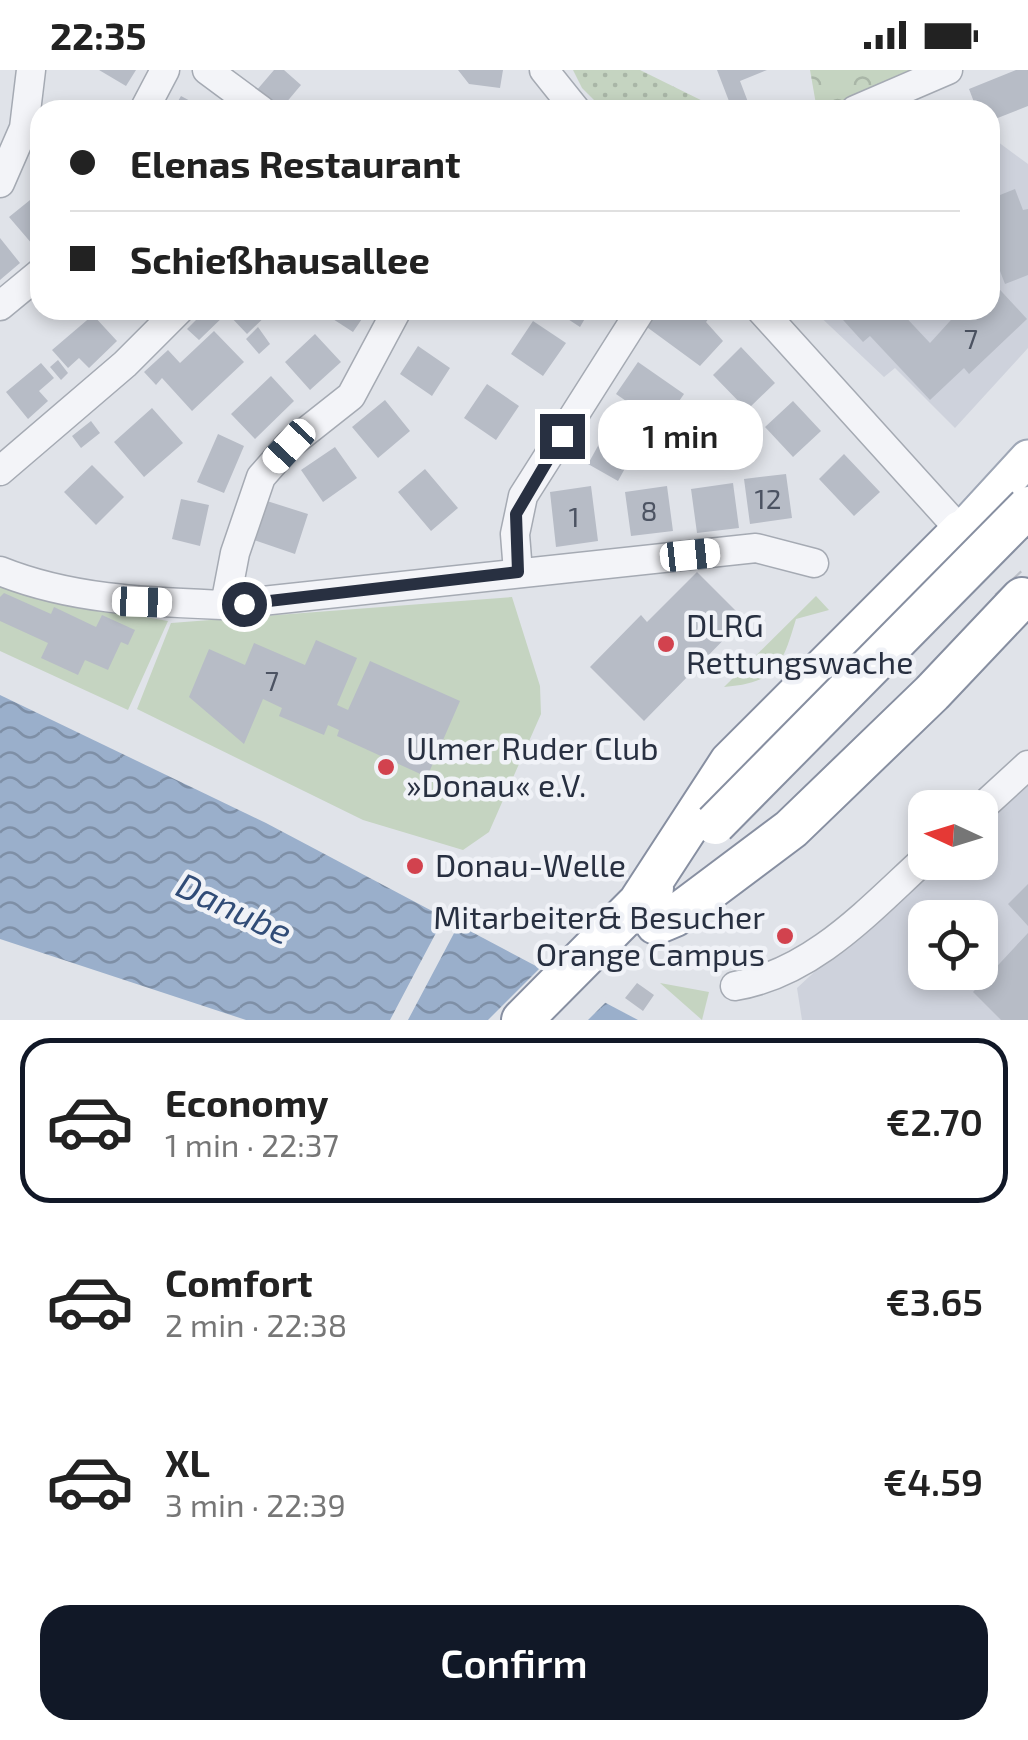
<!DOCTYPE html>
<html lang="en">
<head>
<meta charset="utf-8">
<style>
	:root { --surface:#fff; --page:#f6f6f6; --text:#222; --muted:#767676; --line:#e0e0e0; --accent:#111827 }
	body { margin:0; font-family:"Exo 2",sans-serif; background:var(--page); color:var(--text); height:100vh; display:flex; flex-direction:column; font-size:38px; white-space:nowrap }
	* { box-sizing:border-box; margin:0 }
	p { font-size:32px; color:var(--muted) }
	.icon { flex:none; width:55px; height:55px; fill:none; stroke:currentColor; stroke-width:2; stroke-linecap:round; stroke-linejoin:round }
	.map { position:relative; height:950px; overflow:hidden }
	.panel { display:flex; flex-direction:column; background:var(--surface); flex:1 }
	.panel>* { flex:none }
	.top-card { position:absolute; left:30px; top:30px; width:970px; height:220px; border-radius:30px; box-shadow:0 5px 15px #0003; display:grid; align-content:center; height:220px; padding:0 40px; background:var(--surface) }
	.needle { width:65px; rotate:274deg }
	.fabs { position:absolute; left:908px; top:720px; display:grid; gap:20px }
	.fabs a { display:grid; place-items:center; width:90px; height:90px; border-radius:20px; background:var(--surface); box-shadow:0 5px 15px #0003; font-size:50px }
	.end { position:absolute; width:45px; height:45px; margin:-22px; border:12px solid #283041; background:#fff; box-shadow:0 0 0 5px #fff }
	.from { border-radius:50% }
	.bubble { position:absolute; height:70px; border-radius:30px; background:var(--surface); box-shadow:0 5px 15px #0003; font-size:32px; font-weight:600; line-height:70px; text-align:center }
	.car { position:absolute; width:30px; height:60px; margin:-30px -15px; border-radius:12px; box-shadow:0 0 8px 2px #0007; background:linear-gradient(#fff 24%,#345 0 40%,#fff 0 76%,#345 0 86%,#fff 0) }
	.top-card b { display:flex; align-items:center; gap:35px; height:95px; font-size:38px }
	.top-card b+b { border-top:2px solid var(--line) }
	.top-card i { width:25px; height:25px; background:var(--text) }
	ul { padding:18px 0 0; list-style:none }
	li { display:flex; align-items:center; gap:30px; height:165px; margin:0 20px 15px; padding:0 20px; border:5px solid transparent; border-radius:30px }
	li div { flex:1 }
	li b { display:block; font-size:38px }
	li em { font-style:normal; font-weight:600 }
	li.current { border-color:var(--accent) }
	li>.icon { width:90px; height:90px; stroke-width:1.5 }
	.primary-button { display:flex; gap:20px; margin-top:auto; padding:20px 40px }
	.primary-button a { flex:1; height:115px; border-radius:30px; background:var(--accent); color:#fff; font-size:40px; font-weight:600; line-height:115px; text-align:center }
	.status { display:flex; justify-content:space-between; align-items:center; height:70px; padding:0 50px; background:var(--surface); direction:ltr }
	.status svg { height:28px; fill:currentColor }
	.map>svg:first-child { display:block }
	.built { fill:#ced2dc; fill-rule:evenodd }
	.green { fill:#c5d4c1 }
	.forest { fill:url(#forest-crowns) }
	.park { fill:url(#park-dots) }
	.water { fill:url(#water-waves) }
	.pier { fill:#e0e3e9 }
	.building { fill:#b7bcc6 }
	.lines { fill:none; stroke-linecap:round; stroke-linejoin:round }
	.major-tunnel { stroke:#bbbfc7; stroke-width:35; stroke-dasharray:35 18; stroke-linecap:butt }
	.minor-casing { stroke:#a5aab3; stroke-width:31 }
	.major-casing { stroke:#9fa7b6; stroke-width:39 }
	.highway-casing { stroke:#878fa1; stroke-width:44 }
	.minor { stroke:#f3f4f8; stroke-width:28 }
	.major { stroke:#fff; stroke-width:35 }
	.highway { stroke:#fff; stroke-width:40 }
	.highway-bridge-casing { stroke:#878fa1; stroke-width:44; stroke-linecap:butt }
	.highway-bridge { stroke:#fff; stroke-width:40 }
	.route { stroke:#283041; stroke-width:12 }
	.poi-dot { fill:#d2424e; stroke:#f0f2f7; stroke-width:4 }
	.labels { text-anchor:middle; stroke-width:9; stroke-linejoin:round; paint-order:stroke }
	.number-label { font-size:28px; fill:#4c5362 }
	.poi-label { font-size:32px; fill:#283041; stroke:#f0f2f7; text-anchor:start }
	.water-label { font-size:35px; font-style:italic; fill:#314c77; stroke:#f0f2f7 }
</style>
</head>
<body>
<div class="status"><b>22:35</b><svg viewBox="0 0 49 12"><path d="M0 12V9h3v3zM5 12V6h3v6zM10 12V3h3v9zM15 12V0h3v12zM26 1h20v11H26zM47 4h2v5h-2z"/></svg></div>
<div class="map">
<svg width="1028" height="950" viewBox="0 0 1028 950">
	<defs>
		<pattern id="forest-crowns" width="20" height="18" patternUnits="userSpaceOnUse" patternTransform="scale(2.5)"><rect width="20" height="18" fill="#c5d4c1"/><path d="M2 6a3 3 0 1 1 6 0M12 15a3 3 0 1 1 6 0" fill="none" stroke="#a9b6a7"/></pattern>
		<pattern id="park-dots" width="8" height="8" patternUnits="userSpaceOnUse" patternTransform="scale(2.5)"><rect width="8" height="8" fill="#c5d4c1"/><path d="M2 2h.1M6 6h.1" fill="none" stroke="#a9b6a7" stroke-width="1.8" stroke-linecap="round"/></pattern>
		<pattern id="water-waves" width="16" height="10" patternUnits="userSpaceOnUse" patternTransform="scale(2.5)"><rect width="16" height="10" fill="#9aafcb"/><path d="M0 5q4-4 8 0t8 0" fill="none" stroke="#7e8fa6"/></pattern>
	</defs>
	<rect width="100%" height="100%" fill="#e0e3e9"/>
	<path class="built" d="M 990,66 L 1028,94 L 1028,278 L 955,358 L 895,298 L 884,307 L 813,240 L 990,240 Z
		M 1028,704 L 1028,950 L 802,950 L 797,918 L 932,793 L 980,792 L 980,747 ZM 925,848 L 980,848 L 980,902 L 925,902 Z"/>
	<path class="green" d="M 0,510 L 71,534 L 168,551 L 128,640 L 0,581 Z
		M 816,526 L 829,540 L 796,549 C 782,596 776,613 724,617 Z
		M 512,527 L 540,616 L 541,644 L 489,762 L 463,780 L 363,750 L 137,639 L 171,553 Z
		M 660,913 L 709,922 L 702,950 Z"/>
	<path class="forest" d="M 810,0 L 910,0 L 826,40 L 817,40 Z"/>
	<path class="park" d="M 573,0 L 640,0 L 721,40 L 604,40 L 582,18 Z"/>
	<path class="water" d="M 0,625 L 266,753 L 638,950 L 246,950 L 0,869 Z"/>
	<path class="pier" d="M 447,842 L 461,850 L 408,950 L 390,950 Z
		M 544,894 L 609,929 L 588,950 L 488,950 Z"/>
	<path class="building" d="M 99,0 L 136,0 L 126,16 Z
		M 274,0 L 284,0 L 301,15 L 280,40 L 256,21 Z
		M 458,0 L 503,0 L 500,18 L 469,14 Z
		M 717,0 L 767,0 L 740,11 L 748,32 L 732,39 Z
		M 1016,0 L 1028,0 L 1028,36 L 990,51 L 990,40 L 977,40 L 969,19 Z
		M 181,26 L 207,40 L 173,40 Z
		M 1015,119 L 1023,140 L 1028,139 L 1028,205 L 1005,214 L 990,175 L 990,129 Z
		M 40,122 L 40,169 L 33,175 L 9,147 Z
		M 0,168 L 20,193 L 0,210 Z
		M 990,209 L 1027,249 L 969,304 L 964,298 L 930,330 L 870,266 L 863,272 L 834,240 L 899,240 L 930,273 L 960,240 L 990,240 Z
		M 206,240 L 223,241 L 272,240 L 247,264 L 227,243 L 199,270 L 187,259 Z
		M 319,240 L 368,240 L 353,262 Z
		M 554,240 L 590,240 L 580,257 Z
		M 649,240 L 710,240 L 713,243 L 706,252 L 723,271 L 700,296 L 640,252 Z
		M 93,245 L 117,271 L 89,298 L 79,288 L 68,298 L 52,280 Z
		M 533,251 L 566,273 L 543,306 L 511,284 Z
		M 258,257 L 270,274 L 259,284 L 246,269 Z
		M 214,261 L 244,292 L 192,341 L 162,308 L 156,315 L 144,302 L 168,280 L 180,293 Z
		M 315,264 L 341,292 L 310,320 L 285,292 Z
		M 418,276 L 450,298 L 432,326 L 400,304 Z
		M 741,277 L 775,313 L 747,340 L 713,305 Z
		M 58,290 L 68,303 L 61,310 L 50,297 Z
		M 638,292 L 684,324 L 662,356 L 616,324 Z
		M 41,293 L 54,308 L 39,321 L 48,331 L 28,349 L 6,322 Z
		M 271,306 L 294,331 L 255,369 L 231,344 Z
		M 487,314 L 519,336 L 496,370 L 464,348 Z
		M 385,330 L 410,361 L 378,388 L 352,357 Z
		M 793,331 L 821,361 L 793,387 L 765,357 Z
		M 152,338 L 183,373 L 144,407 L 114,372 Z
		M 615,345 L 645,362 L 618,411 L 588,394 Z
		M 91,351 L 100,363 L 81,378 L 72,366 Z
		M 218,364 L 244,376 L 224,423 L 197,412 Z
		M 335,377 L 357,408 L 323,432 L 301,400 Z
		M 844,384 L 880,422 L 854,446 L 819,409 Z
		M 92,395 L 124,427 L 96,455 L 64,422 Z
		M 425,399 L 458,438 L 431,461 L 398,422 Z
		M 786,404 L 792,448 L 750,454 L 744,409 Z
		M 733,413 L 739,458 L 697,463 L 691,419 Z
		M 591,416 L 598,471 L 556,477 L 550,422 Z
		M 667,416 L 673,461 L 631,466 L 625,422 Z
		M 181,429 L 209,435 L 200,476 L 172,469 Z
		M 267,431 L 308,444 L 295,484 L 254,470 Z
		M 697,502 L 744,549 L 644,651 L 590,597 L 641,545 L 647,552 Z
		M 4,523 L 51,544 L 54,537 L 96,557 L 102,545 L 135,560 L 128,575 L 121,572 L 108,600 L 85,590 L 78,605 L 41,588 L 48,573 L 0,551 L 0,527 Z
		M 316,570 L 357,588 L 337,635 L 348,640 L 370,591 L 460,631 L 427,707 L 337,666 L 339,660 L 328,655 L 324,665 L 279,646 L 282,638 L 263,629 L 244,674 L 189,627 L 209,579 L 245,595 L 254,573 L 305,595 Z
		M 1028,814 L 1028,856 L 1008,834 Z
		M 1028,863 L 1028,950 L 1001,950 L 973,922 Z
		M 637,913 L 654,925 L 643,941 L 625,928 Z"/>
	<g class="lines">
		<path class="major-tunnel" d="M 972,473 L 1009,514"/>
		<defs>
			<path id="minor" d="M 207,0 L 261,40
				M 544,0 L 576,40
				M 144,40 L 165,0
				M 855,40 L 948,0
				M 0,113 L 24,58 L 31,0
				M 0,236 L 40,203
				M 761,240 L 961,461
				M 0,401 L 125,294 L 179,240
				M 0,501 C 72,530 149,532 225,535 L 756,478 L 814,493
				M 518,502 L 515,464 L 523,426 L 641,240
				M 225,535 L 235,483 L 261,407 L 289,375 L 351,326 L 397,240
				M 980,739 L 1028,695
				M 735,916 C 813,903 869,840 925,789"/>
			<path id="major" d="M 972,473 L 961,461 L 1028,388"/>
			<path id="highway" d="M 637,835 L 730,692 L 961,461
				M 656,854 L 675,846 L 791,759 L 932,623 L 1022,528
				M 522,950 L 653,818"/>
		</defs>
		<use href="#minor" class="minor-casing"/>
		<use href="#major" class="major-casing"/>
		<use href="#highway" class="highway-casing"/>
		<use href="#minor" class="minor"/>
		<use href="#major" class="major"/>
		<use href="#highway" class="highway"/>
		<defs>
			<path id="highway-bridge" d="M 715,754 L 1028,437"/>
		</defs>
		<use href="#highway-bridge" class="highway-bridge-casing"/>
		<use href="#highway-bridge" class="highway-bridge"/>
	</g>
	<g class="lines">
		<path class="route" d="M 244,534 L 518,502 L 516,444 L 562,366"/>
	</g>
	<g class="poi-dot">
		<circle cx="666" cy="574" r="10"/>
		<circle cx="386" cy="697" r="10"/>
		<circle cx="415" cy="796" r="10"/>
		<circle cx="785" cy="866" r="10"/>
	</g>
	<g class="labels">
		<g class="number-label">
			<text x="971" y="279">7</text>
			<text x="768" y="439">12</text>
			<text x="649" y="451">8</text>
			<text x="574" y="457">1</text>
			<text x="272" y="621">7</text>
		</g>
		<g class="poi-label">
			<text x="686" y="567">DLRG<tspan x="686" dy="37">Rettungswache</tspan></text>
			<text x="406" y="690">Ulmer Ruder Club<tspan x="406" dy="37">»Donau« e.V.</tspan></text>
			<text x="435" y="807">Donau-Welle</text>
			<text x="765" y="859" text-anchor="end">Mitarbeiter&amp; Besucher<tspan x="765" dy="37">Orange Campus</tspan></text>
		</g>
		<g class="water-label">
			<text transform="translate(234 839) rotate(25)" y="12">Danube</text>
		</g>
	</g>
</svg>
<div class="fabs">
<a><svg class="needle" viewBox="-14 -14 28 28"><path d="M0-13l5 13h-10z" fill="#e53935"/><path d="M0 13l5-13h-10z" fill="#767676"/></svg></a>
<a><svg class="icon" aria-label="locate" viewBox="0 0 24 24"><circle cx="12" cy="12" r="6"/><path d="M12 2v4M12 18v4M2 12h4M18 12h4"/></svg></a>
</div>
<i class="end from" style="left:244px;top:534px"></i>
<i class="end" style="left:562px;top:366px"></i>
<div class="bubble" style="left:598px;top:330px;width:165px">1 min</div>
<i class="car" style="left:289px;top:376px;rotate:223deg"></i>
<i class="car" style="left:690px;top:485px;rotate:84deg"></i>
<i class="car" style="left:142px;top:532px;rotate:92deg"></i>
<div class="top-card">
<b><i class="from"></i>Elenas Restaurant</b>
<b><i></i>Schießhausallee</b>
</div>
</div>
<section class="panel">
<ul>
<li class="current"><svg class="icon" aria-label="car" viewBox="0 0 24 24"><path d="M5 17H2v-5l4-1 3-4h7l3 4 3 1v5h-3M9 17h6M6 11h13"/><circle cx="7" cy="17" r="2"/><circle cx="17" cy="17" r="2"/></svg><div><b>Economy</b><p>1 min · 22:37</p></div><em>€2.70</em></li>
<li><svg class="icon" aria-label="car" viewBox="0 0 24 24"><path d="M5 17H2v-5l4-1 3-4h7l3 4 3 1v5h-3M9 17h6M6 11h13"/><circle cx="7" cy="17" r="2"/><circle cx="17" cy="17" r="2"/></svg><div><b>Comfort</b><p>2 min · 22:38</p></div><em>€3.65</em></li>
<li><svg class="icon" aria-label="car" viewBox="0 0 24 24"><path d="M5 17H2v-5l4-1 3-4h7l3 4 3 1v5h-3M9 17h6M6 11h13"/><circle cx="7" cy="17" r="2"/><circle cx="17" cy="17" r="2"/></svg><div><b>XL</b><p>3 min · 22:39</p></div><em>€4.59</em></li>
</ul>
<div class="primary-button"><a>Confirm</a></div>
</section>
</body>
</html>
